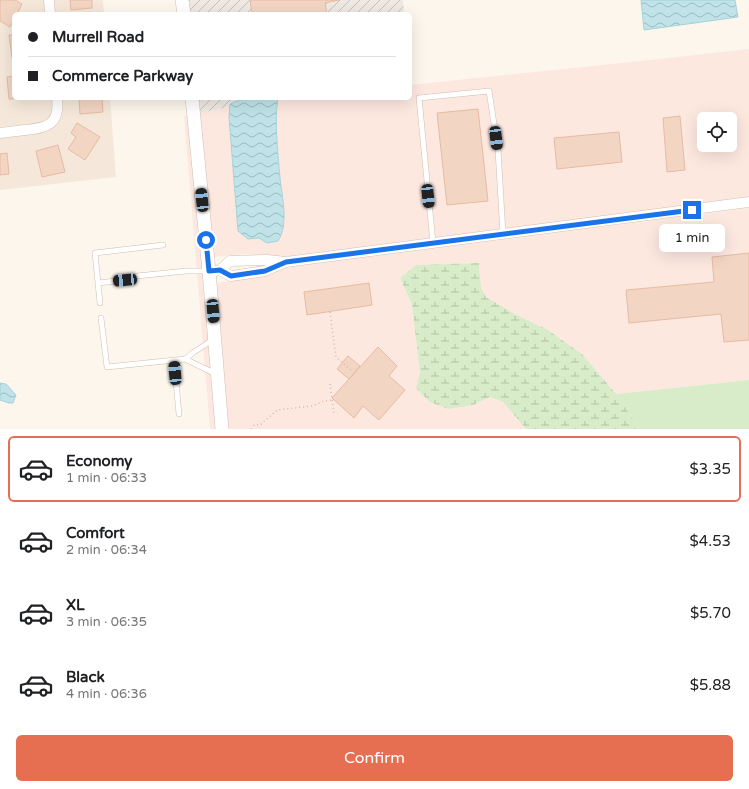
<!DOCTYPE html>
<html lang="en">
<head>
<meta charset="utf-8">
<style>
	:root { --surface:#fff; --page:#f6f6f6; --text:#202124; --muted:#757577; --line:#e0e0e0; --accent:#e76f51 }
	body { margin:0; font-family:"Varela Round",sans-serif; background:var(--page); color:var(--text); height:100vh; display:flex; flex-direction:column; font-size:15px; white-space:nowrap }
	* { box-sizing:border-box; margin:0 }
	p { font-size:13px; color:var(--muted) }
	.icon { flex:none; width:22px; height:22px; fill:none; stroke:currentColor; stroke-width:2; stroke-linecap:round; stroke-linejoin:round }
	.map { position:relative; height:429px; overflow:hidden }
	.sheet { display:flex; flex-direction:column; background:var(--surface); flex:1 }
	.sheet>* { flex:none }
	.guide { position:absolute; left:12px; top:12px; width:400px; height:88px; border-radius:6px; box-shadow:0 4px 16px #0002; display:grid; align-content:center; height:88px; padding:0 16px; background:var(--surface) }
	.fabs { position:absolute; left:697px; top:112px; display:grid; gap:8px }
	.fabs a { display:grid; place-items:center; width:40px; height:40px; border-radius:6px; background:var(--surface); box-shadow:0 4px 16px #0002; font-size:20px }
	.end { position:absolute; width:18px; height:18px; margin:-9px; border:5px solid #1a73e8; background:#fff; box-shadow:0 0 0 2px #fff }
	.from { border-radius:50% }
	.bubble { position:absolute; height:28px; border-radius:6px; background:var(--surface); box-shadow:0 4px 16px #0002; font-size:13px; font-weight:600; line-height:28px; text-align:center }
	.car { position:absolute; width:12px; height:24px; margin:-12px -6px; border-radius:5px; box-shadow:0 0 3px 1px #0007; background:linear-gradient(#222 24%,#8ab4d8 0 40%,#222 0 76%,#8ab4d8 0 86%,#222 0) }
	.guide b { display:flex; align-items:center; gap:14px; height:38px; font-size:15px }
	.guide b+b { border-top:1px solid var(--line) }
	.guide i { width:10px; height:10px; background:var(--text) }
	ul { padding:7px 0 0; list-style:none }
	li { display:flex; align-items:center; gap:12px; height:66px; margin:0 8px 6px; padding:0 8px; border:2px solid transparent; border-radius:6px }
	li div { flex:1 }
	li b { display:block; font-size:15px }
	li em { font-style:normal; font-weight:600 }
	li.current { border-color:var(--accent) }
	li>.icon { width:36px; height:36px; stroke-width:1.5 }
	.primary-button { display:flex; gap:8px; margin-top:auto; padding:8px 16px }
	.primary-button a { flex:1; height:46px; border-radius:6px; background:var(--accent); color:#fff; font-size:16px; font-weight:600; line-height:46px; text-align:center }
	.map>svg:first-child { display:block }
	.residential { fill:#f5e8da }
	.commercial { fill:#fde8e0; fill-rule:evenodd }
	.industrial { fill:url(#industrial-furrows) }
	.green { fill:#d8ecc9 }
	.wetland { fill:url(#wetland-marsh) }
	.water { fill:url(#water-waves); stroke:#a5d3da }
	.building { fill:#f3d5c3; stroke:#e6bba3 }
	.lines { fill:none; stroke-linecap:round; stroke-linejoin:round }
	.service-casing { stroke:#d1beb0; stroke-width:6 }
	.minor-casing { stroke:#d1beb0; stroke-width:11 }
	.tertiary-casing { stroke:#d1beb0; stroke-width:14 }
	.path { stroke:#d9b8a5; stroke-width:1.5; stroke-dasharray:1 3; stroke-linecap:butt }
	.service { stroke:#fff; stroke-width:5 }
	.minor { stroke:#fff; stroke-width:10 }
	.tertiary { stroke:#fff; stroke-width:13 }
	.route { stroke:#1a73e8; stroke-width:5 }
</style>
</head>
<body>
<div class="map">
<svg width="749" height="429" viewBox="0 0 749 429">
	<defs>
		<pattern id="industrial-furrows" width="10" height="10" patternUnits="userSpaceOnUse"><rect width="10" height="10" fill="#efe9e4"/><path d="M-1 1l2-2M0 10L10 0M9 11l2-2" fill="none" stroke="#c7c0bb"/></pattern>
		<pattern id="wetland-marsh" width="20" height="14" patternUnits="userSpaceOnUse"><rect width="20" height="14" fill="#d8ecc9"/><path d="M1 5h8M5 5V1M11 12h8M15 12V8" fill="none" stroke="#b4c2a5"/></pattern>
		<pattern id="water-waves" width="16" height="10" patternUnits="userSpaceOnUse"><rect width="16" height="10" fill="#bfe3e8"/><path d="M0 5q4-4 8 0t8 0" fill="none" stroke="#a0bbbe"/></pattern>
	</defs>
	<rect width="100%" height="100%" fill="#fdf6ec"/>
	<path class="residential" d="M 0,0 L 44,0 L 45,14 L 14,14 L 14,98 L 53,98 L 53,104 L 52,113 L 47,119 L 39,123 L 0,127 Z
		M 54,0 L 103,0 L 104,14 L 55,14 Z
		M 62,98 L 110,98 L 116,177 L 0,190 L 0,138 L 42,133 L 52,129 L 61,117 L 63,105 Z"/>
	<path class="commercial" d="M 749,49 L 749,197 L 289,257 L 289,256 L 285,257 L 244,254 L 213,257 L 199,113 L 230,107 L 229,117 L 238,230 L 284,225 L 283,210 L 277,142 L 276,106 L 278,99 L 285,98 L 410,98 L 410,85 L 641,61 ZM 704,119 L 730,119 L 730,145 L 704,145 Z
		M 189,115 L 217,429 L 210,429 L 184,116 Z
		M 749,208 L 749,380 L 616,394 L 582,354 L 548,330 L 515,314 L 486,297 L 481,288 L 479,263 L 416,265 L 400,278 L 412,305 L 420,373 L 473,405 L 490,397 L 503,402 L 526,429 L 227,429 L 215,283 L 268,276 L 287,268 L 290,268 L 291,267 Z"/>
	<path class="industrial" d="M 187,0 L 403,0 L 404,14 L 189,14 Z
		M 197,98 L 276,98 L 230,104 L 230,107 L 199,113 Z"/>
	<path class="green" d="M 749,380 L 749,429 L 640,429 L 616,394 Z"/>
	<path class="wetland" d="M 479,263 L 481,288 L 486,297 L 515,314 L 548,330 L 582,354 L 616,394 L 640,429 L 526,429 L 503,402 L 490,397 L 473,405 L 448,409 L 430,402 L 416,388 L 420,373 L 412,305 L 400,278 L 416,265 Z"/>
	<path class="water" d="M 641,0 L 735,0 L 738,17 L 644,30 Z
		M 278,98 C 274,122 278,153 280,178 C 282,197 289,224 278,241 L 267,243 L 259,238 L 248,239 L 238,231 L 229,117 L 230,104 L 239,100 Z
		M 0,383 L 6,384 L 16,395 L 13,403 L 9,403 L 0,400 Z"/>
	<path class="building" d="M 0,0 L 15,0 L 22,4 L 17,14 L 14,14 L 14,19 L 10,27 L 0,21 Z
		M 70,0 L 92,0 L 92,8 L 71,10 Z
		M 250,0 L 339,0 L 325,3 L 327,14 L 252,14 Z
		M 9,35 L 14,35 L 14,57 L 12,58 Z
		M 14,76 L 14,98 L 23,98 L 9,99 L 7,77 Z
		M 79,98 L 102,98 L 103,112 L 80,114 Z
		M 478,109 L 488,201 L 447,205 L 437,113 Z
		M 680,116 L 685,170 L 667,172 L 663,118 Z
		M 77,123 L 100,137 L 85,160 L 68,149 L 76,137 L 71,133 Z
		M 619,132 L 622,162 L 557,169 L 554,138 Z
		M 58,145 L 65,172 L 42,177 L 36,151 Z
		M 7,153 L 9,174 L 0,175 L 0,154 Z
		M 749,253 L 749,340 L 724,342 L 721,314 L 629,323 L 626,290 L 714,282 L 712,257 Z
		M 369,283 L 372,305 L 307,315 L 304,292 Z
		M 378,347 L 397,366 L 389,376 L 405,390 L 379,420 L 363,406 L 354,418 L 332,398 Z
		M 348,356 L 360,366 L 349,379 L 337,369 Z"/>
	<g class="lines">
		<defs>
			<path id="service" d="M 433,243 L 419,98 L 489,91 L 498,150 L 503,234
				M 163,245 L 95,253 L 98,283 L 125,280 L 137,276 L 186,271 L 209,271
				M 98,283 L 100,303
				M 101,318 L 107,367 L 185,359 L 194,352 L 214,339
				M 185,359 L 216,374
				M 174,360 L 179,414"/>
			<path id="minor" d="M 49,0 L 50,14
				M 0,133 C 8,132 17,131 25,130 C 48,128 60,124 57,98
				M 220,270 L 230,261 L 267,260 L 286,262 L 749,202
				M 216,271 L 220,270 L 231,276 L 265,271 L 286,262"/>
			<path id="tertiary" d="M 182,0 L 184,14
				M 192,98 L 209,271 L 222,429"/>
		</defs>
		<use href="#service" class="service-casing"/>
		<use href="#minor" class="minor-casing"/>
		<use href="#tertiary" class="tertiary-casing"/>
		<path class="path" d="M 330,312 L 336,357 L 352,371
			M 330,384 L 334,414
			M 251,429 L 254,425 L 260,425 L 277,410 L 312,406 L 324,401 L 332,400"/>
		<use href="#service" class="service"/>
		<use href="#minor" class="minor"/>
		<use href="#tertiary" class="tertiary"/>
	</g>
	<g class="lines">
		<path class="route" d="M 206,240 L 209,271 L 220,270 L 231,276 L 265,271 L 286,262 L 692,210"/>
	</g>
</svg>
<div class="fabs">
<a><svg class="icon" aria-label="locate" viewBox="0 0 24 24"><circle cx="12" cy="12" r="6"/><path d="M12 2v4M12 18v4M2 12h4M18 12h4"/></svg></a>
</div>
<i class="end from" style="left:206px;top:240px"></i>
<i class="end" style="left:692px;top:210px"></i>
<div class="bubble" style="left:659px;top:224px;width:66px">1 min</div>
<i class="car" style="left:496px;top:138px;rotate:173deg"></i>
<i class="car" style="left:428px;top:196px;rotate:174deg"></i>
<i class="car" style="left:202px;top:200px;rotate:354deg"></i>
<i class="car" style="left:125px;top:280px;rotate:265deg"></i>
<i class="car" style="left:213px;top:311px;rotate:175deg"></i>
<i class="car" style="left:175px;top:373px;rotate:355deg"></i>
<div class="guide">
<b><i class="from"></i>Murrell Road</b>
<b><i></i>Commerce Parkway</b>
</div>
</div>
<section class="sheet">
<ul>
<li class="current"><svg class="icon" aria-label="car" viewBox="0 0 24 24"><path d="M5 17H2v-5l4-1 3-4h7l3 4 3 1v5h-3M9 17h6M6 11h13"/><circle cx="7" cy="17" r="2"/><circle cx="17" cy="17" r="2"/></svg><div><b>Economy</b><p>1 min · 06:33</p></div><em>$3.35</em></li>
<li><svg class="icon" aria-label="car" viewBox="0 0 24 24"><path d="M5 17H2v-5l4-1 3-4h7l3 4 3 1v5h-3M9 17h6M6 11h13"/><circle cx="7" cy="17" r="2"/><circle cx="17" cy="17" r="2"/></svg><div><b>Comfort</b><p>2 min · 06:34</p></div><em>$4.53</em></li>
<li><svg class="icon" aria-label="car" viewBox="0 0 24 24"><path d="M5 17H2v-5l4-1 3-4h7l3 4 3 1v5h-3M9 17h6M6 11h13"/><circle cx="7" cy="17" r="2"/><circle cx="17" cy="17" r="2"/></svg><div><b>XL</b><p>3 min · 06:35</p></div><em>$5.70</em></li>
<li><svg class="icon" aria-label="car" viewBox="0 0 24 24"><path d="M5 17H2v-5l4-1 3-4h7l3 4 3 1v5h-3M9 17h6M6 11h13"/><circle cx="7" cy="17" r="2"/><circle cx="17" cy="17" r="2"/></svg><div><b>Black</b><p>4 min · 06:36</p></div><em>$5.88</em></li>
</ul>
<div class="primary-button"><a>Confirm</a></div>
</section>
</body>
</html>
